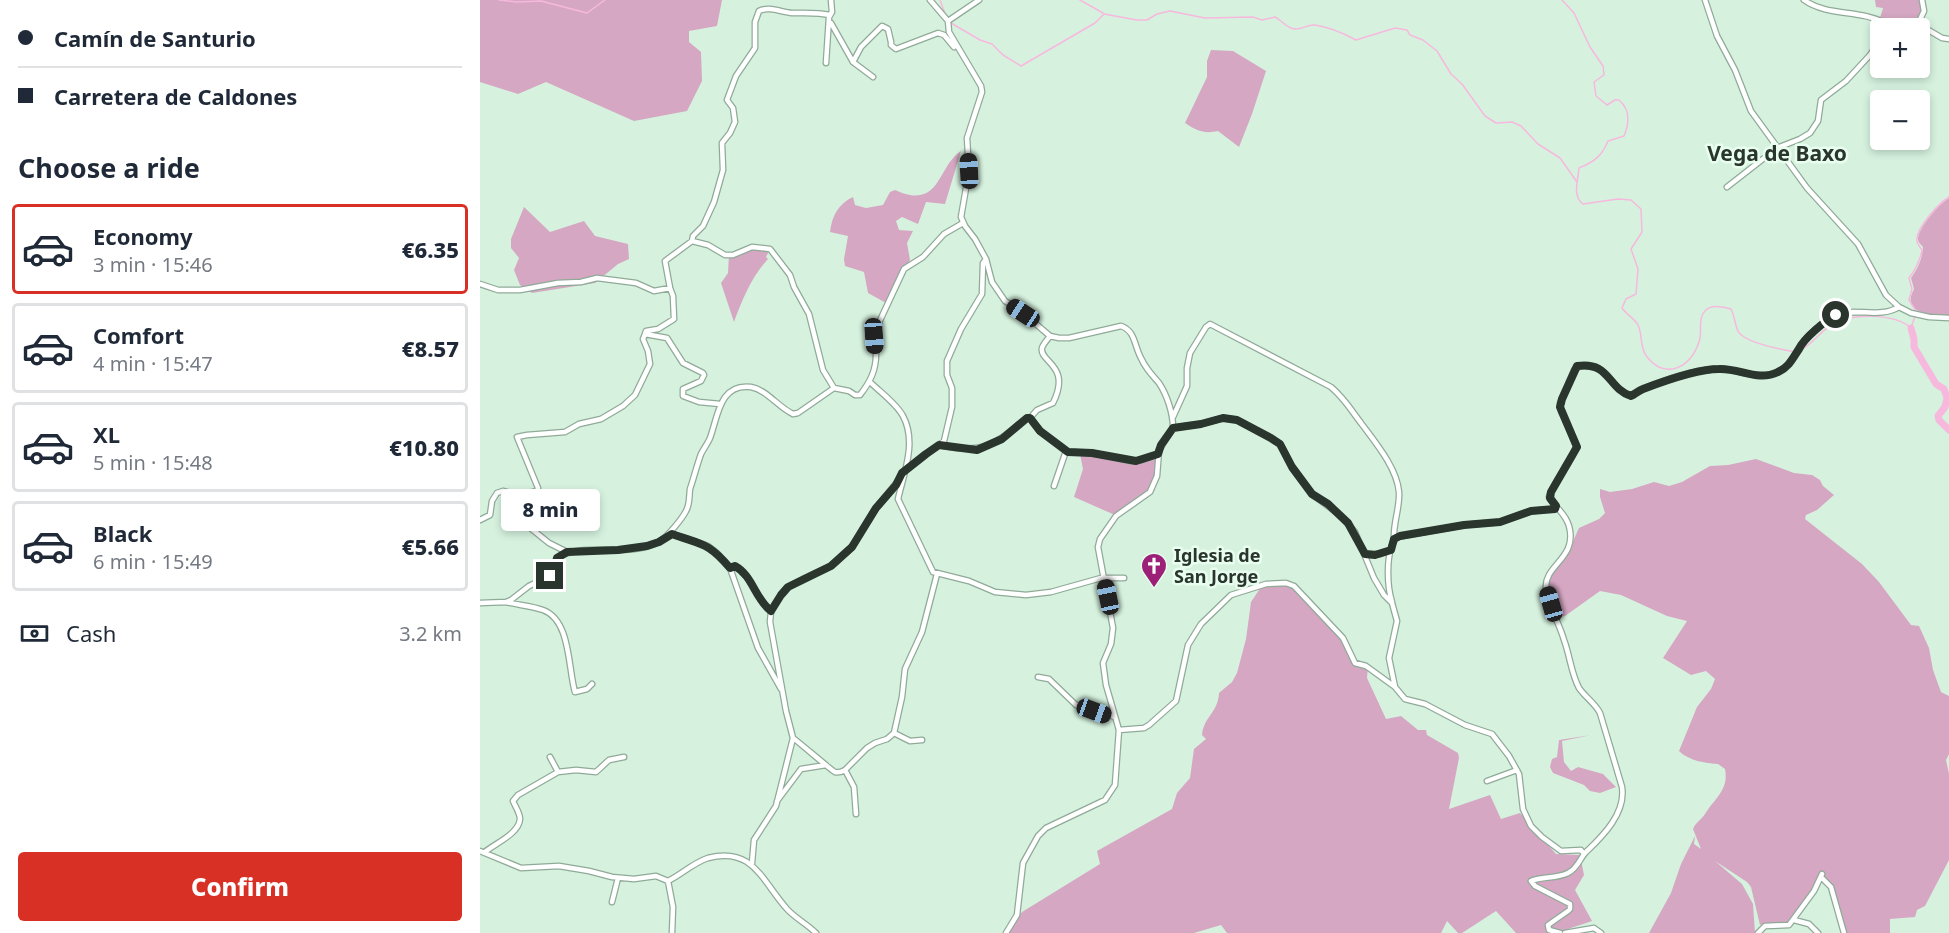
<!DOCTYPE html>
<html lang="en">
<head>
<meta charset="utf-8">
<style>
	:root { --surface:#fff; --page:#f2f2f3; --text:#1f2937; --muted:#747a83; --line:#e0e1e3; --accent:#d93025 }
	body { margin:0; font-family:"Noto Sans",sans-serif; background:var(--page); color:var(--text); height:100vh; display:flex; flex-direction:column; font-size:22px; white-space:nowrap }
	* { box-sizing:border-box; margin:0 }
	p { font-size:20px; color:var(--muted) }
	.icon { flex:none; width:33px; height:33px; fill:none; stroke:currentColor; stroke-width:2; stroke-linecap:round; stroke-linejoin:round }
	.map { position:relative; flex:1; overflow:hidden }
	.side { display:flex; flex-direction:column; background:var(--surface); width:480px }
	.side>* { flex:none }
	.banner { display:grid; align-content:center; height:132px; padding:0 18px; background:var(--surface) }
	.controls { position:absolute; left:1390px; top:18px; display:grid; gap:12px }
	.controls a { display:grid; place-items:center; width:60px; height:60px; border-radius:6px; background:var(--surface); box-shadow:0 3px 9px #0003; font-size:30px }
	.end { position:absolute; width:27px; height:27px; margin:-14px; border:8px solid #2a352e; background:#fff; box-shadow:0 0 0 3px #fff }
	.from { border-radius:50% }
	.bubble { position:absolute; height:42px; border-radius:6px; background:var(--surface); box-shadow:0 3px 9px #0003; font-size:20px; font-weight:800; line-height:42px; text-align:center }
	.car { position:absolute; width:18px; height:36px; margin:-18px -9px; border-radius:8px; box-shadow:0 0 4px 2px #0007; background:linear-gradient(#222 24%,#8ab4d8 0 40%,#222 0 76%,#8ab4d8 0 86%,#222 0) }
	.banner b { display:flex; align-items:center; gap:21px; height:57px; font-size:22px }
	.banner b+b { border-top:2px solid var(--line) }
	.banner i { width:15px; height:15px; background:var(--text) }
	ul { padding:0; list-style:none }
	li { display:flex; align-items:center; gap:18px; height:90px; margin:0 12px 9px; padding:0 6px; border:3px solid var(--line); border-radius:6px }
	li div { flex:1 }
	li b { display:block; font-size:22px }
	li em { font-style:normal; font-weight:800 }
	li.active { border-color:var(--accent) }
	li>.icon { width:54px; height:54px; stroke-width:1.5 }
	h2 { padding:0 18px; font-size:27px; line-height:72px }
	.pay { display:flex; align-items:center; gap:15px; height:66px; padding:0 18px; font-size:22px }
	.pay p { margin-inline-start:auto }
	.button { display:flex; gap:12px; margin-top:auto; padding:12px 18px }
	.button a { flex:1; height:69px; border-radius:6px; background:var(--accent); color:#fff; font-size:24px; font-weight:800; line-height:69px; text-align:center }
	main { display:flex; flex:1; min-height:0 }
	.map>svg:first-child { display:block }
	.green { fill:#d5a7c2 }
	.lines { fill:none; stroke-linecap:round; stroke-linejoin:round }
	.stream { stroke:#f7b8dd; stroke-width:1.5 }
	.river { stroke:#f7b8dd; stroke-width:7 }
	.minor-casing { stroke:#90aa98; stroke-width:7 }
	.minor { stroke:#fff; stroke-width:4.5 }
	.route { stroke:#2a352e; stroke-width:8 }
	.labels { text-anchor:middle; stroke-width:5; stroke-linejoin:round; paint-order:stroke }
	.poi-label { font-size:18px; font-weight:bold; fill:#2a352e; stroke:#e8feee; text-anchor:start }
	.quarter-label { font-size:21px; font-weight:bold; fill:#2a352e; stroke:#e8feee }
</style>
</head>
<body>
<main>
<section class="side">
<div class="banner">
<b><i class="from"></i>Camín de Santurio</b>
<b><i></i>Carretera de Caldones</b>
</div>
<h2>Choose a ride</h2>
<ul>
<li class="active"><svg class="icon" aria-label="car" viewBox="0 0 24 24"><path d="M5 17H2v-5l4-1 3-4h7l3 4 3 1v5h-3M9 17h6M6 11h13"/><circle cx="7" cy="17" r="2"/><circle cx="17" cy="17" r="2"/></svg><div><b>Economy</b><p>3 min · 15:46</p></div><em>€6.35</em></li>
<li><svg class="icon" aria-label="car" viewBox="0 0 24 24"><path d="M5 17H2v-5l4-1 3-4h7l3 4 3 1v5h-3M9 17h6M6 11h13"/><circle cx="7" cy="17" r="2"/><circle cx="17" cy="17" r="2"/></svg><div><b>Comfort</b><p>4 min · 15:47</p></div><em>€8.57</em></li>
<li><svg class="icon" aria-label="car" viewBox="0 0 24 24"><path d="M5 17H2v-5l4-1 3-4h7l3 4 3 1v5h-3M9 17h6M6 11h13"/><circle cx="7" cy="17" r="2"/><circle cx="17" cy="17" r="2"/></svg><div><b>XL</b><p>5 min · 15:48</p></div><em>€10.80</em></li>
<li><svg class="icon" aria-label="car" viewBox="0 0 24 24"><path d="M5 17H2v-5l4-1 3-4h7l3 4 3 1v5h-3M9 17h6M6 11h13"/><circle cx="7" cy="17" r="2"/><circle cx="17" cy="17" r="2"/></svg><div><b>Black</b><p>6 min · 15:49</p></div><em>€5.66</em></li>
</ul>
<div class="pay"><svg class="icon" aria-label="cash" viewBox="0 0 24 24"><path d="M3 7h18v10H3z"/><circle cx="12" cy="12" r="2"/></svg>Cash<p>3.2 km</p></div>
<div class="button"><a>Confirm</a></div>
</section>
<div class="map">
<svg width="1469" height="933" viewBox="0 0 1469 933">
	<rect width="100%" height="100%" fill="#d6f2df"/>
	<path class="green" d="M 0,0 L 242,0 L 237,26 L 209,31 L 209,42 L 221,52 L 222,81 L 207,111 L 154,121 L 66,82 L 38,94 L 0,82 Z
		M 1395,0 L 1440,0 L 1442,12 L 1433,22 L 1416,21 L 1400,18 L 1403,8 L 1396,7 Z
		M 731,50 L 753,51 L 786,71 L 772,114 L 759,147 L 738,131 C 724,134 717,131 705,123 L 727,77 L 727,61 Z
		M 481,151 L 465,204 L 446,202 L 438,224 L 422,217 L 416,221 L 419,230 L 433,231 L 427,243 L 430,260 L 406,303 L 388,293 L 384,272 L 365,266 L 364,259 L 368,236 L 350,232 C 352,216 358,204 373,197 L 375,205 L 386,208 L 403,205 L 410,192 L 415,190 C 461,211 457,166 481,151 Z
		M 1469,198 L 1469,315 C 1453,315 1420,315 1434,289 L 1431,278 C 1438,268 1442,260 1443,247 C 1441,244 1438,243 1438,239 C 1438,228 1460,203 1469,198 Z
		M 44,207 L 70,232 L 104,221 L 115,236 L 148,244 L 149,259 L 138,264 L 115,283 L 52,293 L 40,285 L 34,270 L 39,258 L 31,248 L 31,239 Z
		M 267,249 L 290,249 L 286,257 L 288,259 C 272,276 262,300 254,322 L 241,283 L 248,273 L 249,255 Z
		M 600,454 L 618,456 L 654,463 L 676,459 C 684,488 653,500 635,515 L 594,497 L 603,469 Z
		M 1276,459 L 1314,473 L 1332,475 L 1340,480 L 1343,486 L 1354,495 L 1337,510 L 1326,515 L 1325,519 L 1382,564 L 1399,582 L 1431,625 L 1439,626 L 1449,648 L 1453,670 L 1461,692 L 1469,696 L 1469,754 L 1466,760 L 1469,774 L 1469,860 L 1445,906 L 1437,910 L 1435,917 L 1410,919 L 1410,933 L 1366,933 C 1359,910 1358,893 1342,875 L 1338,876 L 1332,890 L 1310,922 C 1300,926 1290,921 1280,925 L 1271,887 L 1267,882 L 1235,861 L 1262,884 L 1273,904 L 1275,933 L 1169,933 L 1191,893 L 1201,864 L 1215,836 L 1214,844 L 1221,849 L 1213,829 C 1216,822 1221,820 1225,814 C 1235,798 1249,790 1245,769 L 1238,764 C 1225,763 1209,761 1199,751 L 1217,707 L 1231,689 L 1235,679 L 1226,671 L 1211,675 L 1183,658 L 1207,621 L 1187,616 L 1141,595 L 1120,591 L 1085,616 L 1076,618 L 1068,581 L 1072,572 L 1085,559 L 1099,528 L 1119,519 L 1125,513 L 1120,497 L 1120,489 L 1130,492 L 1152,489 L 1174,482 L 1189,486 L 1202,482 L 1230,466 L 1248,465 Z
		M 786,584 L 814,586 L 863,638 L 874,660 L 888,667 L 887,678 L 906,719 L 921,716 L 938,730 L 946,730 L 947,735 L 978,753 L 979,758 L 969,809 L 1010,795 L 1021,819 L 1040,813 L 1076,854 L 1100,855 L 1104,875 L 1095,890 L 1112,921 L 1076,933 L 1036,933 L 1016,911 L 982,933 L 978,933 L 967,921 L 961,933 L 747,933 L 741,925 L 714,933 L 527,933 L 542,912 L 620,864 L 617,851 L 692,809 L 697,793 L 710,778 L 714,749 L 726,739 L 722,735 C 724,716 738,713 739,693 L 752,682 L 757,673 L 766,639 L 771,602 L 779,590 Z
		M 1111,735 L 1082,741 L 1084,762 L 1091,771 L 1098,767 L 1123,774 L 1136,787 L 1120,793 L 1110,791 L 1104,785 L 1073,773 L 1070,767 L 1072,759 L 1077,757 L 1079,740 Z"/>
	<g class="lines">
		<path class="stream" d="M 19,0 L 37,2 L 61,1 L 107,13 L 125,0
			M 460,0 L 466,16
			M 600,0 L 623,13
			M 1082,0 L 1094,13 L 1110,47 L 1123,66 L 1124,75 L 1114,82 L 1116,96 L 1127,105 L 1135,100 L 1139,100 C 1151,110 1149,124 1144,136 L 1128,141 C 1122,156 1114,162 1099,168 C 1098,181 1092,196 1103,204 L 1138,199 L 1151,200 L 1161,209 L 1162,232 L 1151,249 L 1158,269 L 1156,294 L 1146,299 L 1142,308 C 1146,314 1155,319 1158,325 C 1163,335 1159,347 1167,357 C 1186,380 1210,368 1219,342 C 1223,332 1217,319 1225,311 C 1232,304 1242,307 1251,309 C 1255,317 1255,325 1258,331 C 1264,343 1301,349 1314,352
			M 471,23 L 500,40 L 512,44 L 523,55 L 541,66 L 615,23 L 624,14 L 657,20 L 667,20 L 677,14 L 690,11 L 725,18 L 773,17 L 782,20 L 795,17 C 801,20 805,26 811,28 C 820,32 826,24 835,25 C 849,27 863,33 876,40 L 915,28 L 927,30 L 930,35 L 943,40 L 957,51 L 971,74 L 982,84 L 1005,116 L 1016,123 L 1032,122 L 1041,126 L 1058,144 L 1080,158 L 1097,182
			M 1436,311 L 1429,300 L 1432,289 L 1429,278 C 1436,269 1440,261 1442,250 C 1441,249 1437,243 1437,241 C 1435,229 1459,203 1469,197
			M 1319,351 C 1332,345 1340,332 1351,325 C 1370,313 1415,313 1431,328 L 1435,316"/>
		<path class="river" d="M 1431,328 L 1434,339 L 1434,347 L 1456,384 L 1464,389 L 1467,398 L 1465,407 L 1458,416 L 1459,420 L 1469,430"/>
		<defs>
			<path id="minor" d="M 450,0 L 468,21
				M 499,0 L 468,21 L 469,32 L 501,86 L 502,92 L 487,138 L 489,171 L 481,217 L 485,226 L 495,239 L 506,259 L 512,282 L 525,301 L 543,313 L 570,336 L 579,338 L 589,338 L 641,326 C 656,331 654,347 662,360 C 666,369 673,376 679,383 C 687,395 693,413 693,428
				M 1225,0 L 1237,36 L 1255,70 L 1271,111 L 1327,188 L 1378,244 L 1406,295 L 1419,307 L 1431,313 L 1449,317 L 1469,318
				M 1324,0 C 1348,17 1379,9 1405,23 L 1408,22 L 1438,24 L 1462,38 L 1469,39
				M 351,23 L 373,62
				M 1438,24 L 1444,11 L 1442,0
				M 411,41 L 411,45 L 416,49 L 458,33 L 464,35 L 474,47
				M 346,63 L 349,17 L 352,12 L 351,0
				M 393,77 L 373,62 L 381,47 L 402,26 L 408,29 L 411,42
				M 1247,187 L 1297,148 L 1320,139 L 1330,133 L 1338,121 L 1341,100 L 1366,81 L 1390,55 L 1401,39
				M 212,241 L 213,236 L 223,226 L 234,202 L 243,170 L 242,143 L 250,133 L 255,122 L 253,108 L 247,100 L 256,76 L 275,48 L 275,22 L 279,11 C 289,6 301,12 312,13 C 325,13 337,12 350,15
				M 0,284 L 18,290 L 40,290 L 78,283 L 101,282 L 117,278 L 156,283 L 174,291 L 190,288 L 193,296 L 194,319 L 178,329 L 166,331 L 165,334 L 187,338 L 203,363 L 223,373 L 224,375 L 221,381 L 203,389 L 203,396 L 219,402 L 240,404
				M 190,288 L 185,261 L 212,241 L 228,245 L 245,255 L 253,255 L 272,247 L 290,249 L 310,275 L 314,287 L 329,314 L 343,370 L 354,388
				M 390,382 C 400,392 416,403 423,416 C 437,442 424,473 418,499 L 453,572 L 489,581 L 515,592 L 546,595 L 571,592 L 621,578 L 644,578
				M 693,417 L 707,386 L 707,368 L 710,353 L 726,327 L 730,324 L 851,387 C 866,400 870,409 881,423 C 895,442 917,468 919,492 C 920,508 913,523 914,539
				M 550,418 L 557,410 L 573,403 C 592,365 559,362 562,348 C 563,344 568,339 570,336
				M 693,428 L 721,424 L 743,418 L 757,420 L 800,444 L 812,467 L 832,494 L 861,516 L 875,532 L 894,578 L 904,595 L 912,603 L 917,621 L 909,658 L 915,687 L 925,699 L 945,704 L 985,725 L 1012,734 L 1029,756 L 1039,774 L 1043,809 L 1051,826 L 1062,837 L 1081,851 L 1101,850 L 1104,854
				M 459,445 C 503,455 514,445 547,418 L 550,418 L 560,431 L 588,452 L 612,453 L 651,461 L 662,460 L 678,454
				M 574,486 L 586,451
				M 0,520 L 10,515 L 12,501 L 17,493 L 23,491 L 38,495
				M 189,534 L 193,534 L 228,546 L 237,553 L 250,568 L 278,648 L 301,689
				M 87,552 L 69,543 L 38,518 L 37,496 L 57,491 L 58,488 L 37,437 L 47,435 L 85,432 L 99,424 L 121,419 L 143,406 L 155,395 L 170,364 L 168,351 L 163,339 L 165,334
				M 885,554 L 900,554 L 911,550
				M 250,568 L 255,566 C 273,576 275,599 291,611
				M 26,602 C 38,605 52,606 63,610 C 91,620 88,669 95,692 L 107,689 L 112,684
				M 912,602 C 907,586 905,550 917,537 L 984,525 L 1020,522 L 1051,511 L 1073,509 L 1076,507
				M 0,603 L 26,602 L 31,600 L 49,586 L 70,576 L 74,570 L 77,558 C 101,541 151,559 180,541 C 187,537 202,519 206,511 C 210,504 209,496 210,489 C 214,477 217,465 221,454 C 224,448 228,443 230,438 C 238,417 239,383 271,387 C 287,390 298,407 313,414 L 318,413 L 354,388 L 369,391 L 375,395 L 380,395 C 390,382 396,371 396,354 C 395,345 393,337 396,329 L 424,269 L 443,257 L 464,234 L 483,223
				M 558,677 L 569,679 L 596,705 L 635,717
				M 639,730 L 664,728 L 669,725 L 696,701 L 708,645 L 721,624 L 751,595 L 786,584 L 806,583 L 814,586 L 863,638 L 875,663 L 886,666 L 915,687
				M 414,733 L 430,741 L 442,740
				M 313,738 C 320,743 352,771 355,772 C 360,773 361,772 365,770 L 387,748 L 395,743 L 407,739 L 414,733 L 422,697 L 425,669 L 442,632 L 457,574
				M 70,757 L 78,772
				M 365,770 L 374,787 L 376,814
				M 1007,781 L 1037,770
				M 297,801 L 321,769 L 346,765
				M 0,851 L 41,868 L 79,866 L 109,871 L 132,877 L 154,879 L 176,876 L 188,881
				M 5,852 C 14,844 39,834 40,819 C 40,813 35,806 33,801 L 38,795 L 78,772 L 96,770 L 116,772 L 129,760 L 144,757
				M 272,863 L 274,840 L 296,806 L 313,738 L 306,711 L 290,622 L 291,611 L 301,595 L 308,587 L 323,579 L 351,566 L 372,547 L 396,508 L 418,481 L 422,473 L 464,441 L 472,407 L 472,388 L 467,375 L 467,361 L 481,329 L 502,294 L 503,263 L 506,259
				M 1341,877 L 1351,887 L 1364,933
				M 188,881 C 202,874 213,863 228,858 C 273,846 282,881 307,909 C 315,918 327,924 336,933
				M 188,881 L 193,907 L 192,933
				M 132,902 L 138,878
				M 1314,920 L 1329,924 L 1338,933
				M 526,933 L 537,915 L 543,863 L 558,836 L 566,828 L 625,800 L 635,785 L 639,730 L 626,685 L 623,663 L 631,644 L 633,628 L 618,547 L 620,539 L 636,516 L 670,492 L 677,476 L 679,450 L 693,428
				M 1080,933 L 1069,930 L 1068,925 L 1088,911 L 1090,909 L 1090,904 L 1055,886 L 1051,881 C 1062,876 1076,879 1088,873 C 1098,868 1100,858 1106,852 C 1123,836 1146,813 1142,787 L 1120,713 C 1115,703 1105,697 1099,688 C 1091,673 1090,656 1084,640 C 1079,622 1068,606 1066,588 C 1064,565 1098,558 1089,526 C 1085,512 1075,508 1069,497 C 1073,482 1097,456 1096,444 L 1081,411 L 1080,403 L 1094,370 L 1100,366 C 1131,364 1129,388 1151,396 C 1155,394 1158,391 1163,389 C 1184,380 1211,371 1234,369 C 1256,367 1276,382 1297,372 C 1312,366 1312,356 1321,345 C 1329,335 1344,320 1356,315 C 1376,307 1399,319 1419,307
				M 1085,933 L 1114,928 L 1121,933
				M 1278,933 L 1285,926 L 1309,925 L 1334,891 L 1342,874"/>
		</defs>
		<use href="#minor" class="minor-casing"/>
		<use href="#minor" class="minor"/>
	</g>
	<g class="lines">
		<path class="route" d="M 70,576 L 74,570 L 77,558 L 87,552 L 138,550 L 167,546 L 179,542 L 192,534 C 222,545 228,542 250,568 L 255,566 C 273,576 275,599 291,611 L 301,595 L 308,587 L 351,566 L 372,547 L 396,508 L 416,485 L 422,473 L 446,454 L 459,445 L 497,450 L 522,439 L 547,418 L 550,418 L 560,431 L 588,452 L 612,453 L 656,461 L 678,454 L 681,445 L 693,428 L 721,424 L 743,418 L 757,420 L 791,438 L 800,444 L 812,467 L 832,494 L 848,504 L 868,523 L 885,554 L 895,555 L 911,550 L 914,539 L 920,536 L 984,525 L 1020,522 L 1051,511 L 1075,509 L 1076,506 L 1070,498 L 1071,492 L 1097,447 L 1080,407 L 1082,399 L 1097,366 C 1130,361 1127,388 1151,396 C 1155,394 1158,391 1163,389 C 1184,381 1217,369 1239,369 C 1260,368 1278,382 1298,372 C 1309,367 1313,358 1319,349 C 1324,338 1346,320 1356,315"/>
	</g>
	<defs>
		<symbol id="church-pin" viewBox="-11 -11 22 30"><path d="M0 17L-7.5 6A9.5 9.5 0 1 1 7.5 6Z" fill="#9c2077" stroke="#e8feee"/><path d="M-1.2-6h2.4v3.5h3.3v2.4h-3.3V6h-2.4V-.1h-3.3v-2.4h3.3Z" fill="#fff"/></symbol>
	</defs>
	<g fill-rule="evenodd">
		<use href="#church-pin" x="659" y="551" width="30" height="40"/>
	</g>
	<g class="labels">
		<g class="poi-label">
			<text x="694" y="562">Iglesia de<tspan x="694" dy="21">San Jorge</tspan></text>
		</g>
		<g class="quarter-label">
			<text x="1297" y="161">Vega de Baxo</text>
		</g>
	</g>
</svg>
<div class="controls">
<a>+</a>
<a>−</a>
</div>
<i class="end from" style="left:1356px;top:315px"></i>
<i class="end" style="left:70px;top:576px"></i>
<div class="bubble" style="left:21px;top:489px;width:99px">8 min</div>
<i class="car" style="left:489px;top:171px;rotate:357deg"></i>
<i class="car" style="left:543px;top:313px;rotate:303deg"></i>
<i class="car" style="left:394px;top:336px;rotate:176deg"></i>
<i class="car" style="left:628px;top:597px;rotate:348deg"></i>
<i class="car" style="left:1071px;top:604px;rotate:344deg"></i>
<i class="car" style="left:614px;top:711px;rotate:110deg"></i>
</div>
</main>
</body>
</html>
